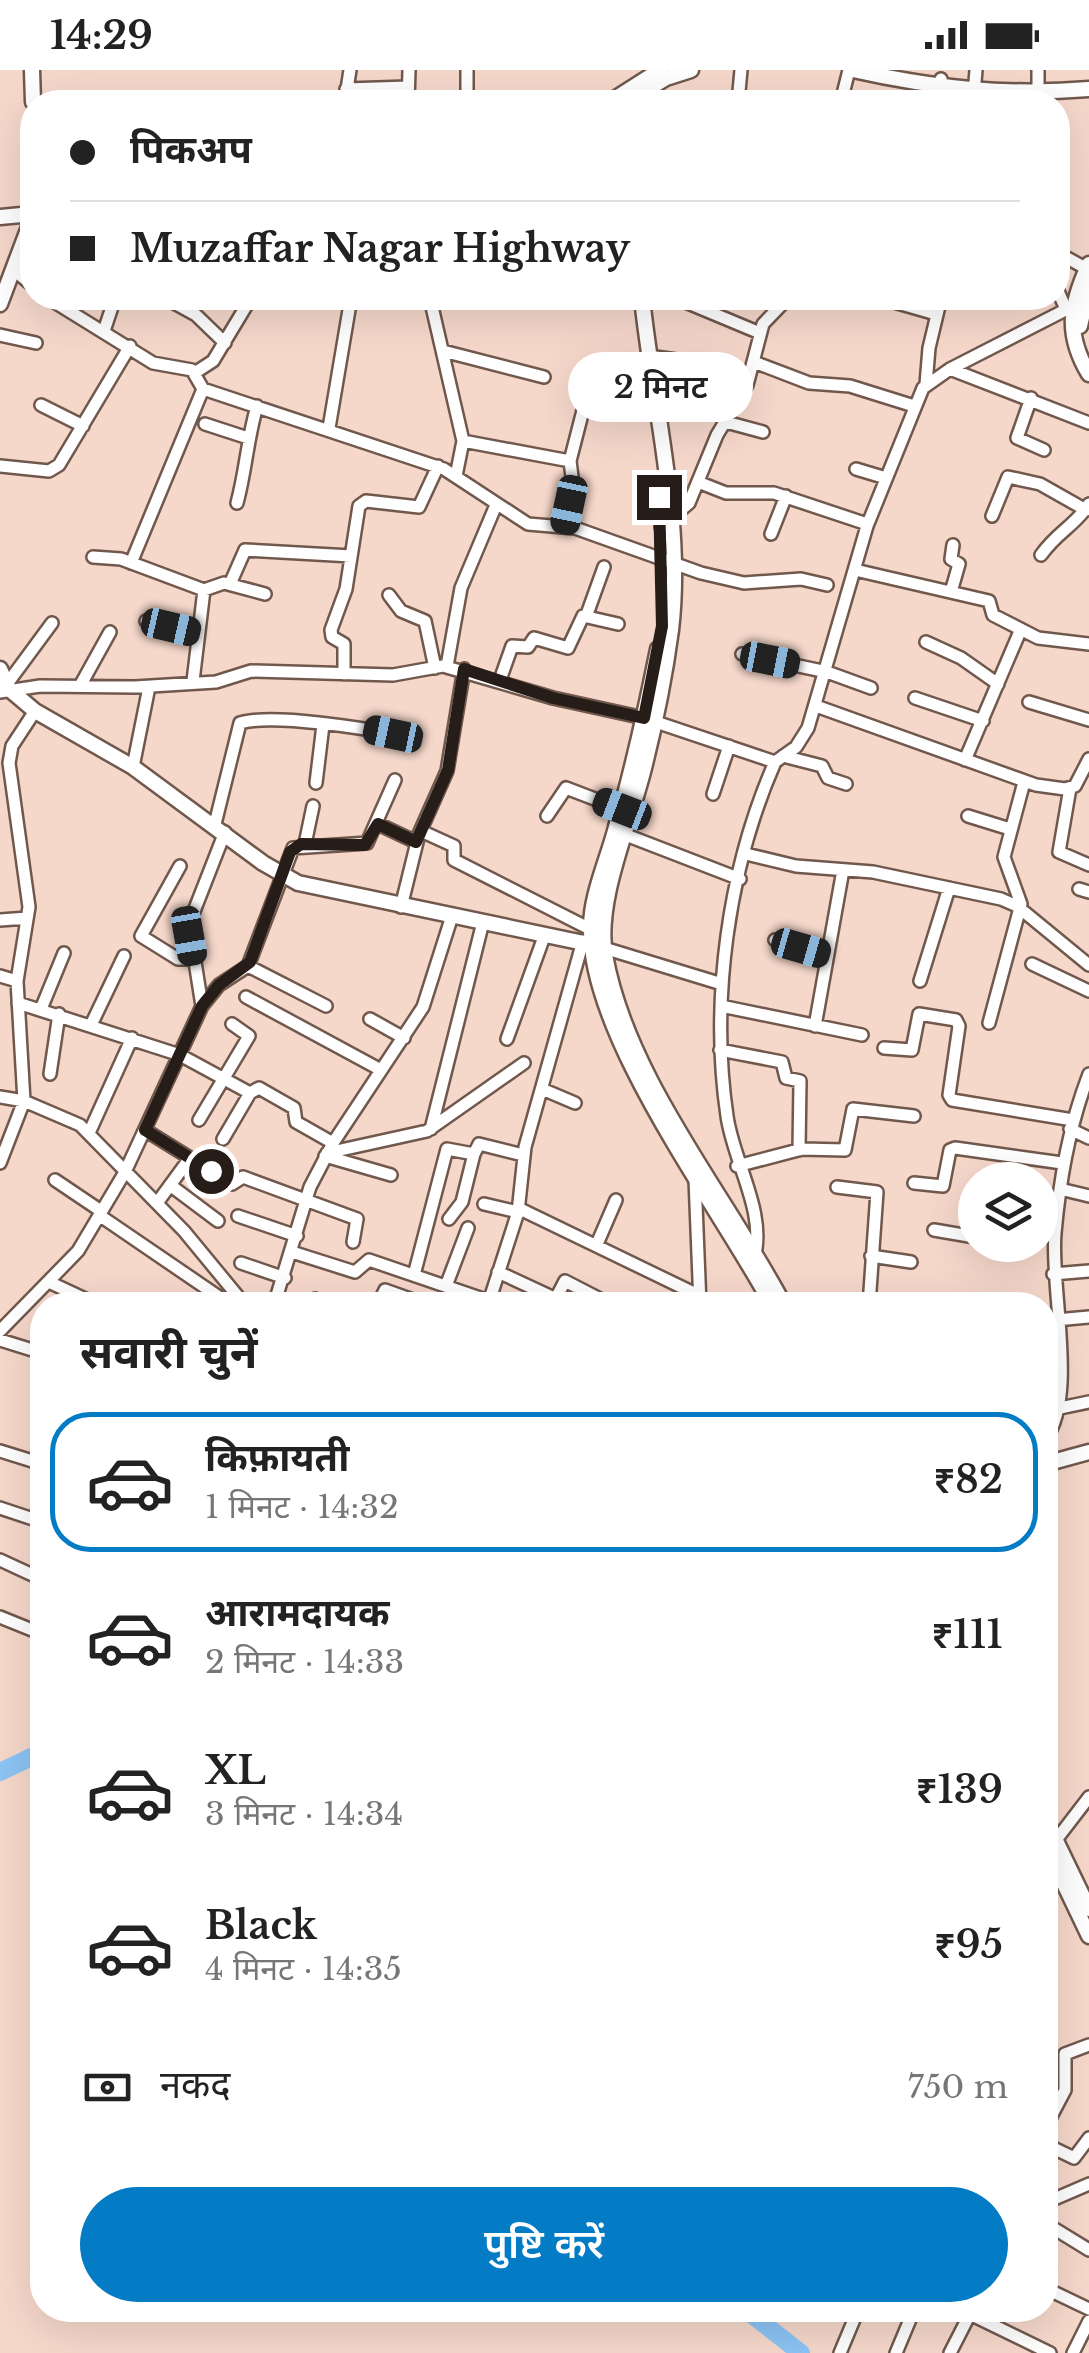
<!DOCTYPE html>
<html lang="hi">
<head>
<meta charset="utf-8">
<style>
	:root { --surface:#fff; --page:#f2f2f2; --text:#222; --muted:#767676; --line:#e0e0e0; --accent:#047cc5 }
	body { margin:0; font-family:"Libre Baskerville","Noto Sans Devanagari",serif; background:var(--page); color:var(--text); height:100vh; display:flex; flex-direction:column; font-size:38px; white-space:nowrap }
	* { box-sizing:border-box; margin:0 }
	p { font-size:32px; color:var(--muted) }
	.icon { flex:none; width:55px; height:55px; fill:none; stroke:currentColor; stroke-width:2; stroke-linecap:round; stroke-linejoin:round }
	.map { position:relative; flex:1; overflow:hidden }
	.details { position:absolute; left:30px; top:1222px; width:1028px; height:1030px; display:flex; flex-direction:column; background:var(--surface); border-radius:40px; box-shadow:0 10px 40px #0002 }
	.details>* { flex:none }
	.hud { position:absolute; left:20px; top:20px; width:1050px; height:220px; border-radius:40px; box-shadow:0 10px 40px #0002; display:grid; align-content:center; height:220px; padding:0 50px; background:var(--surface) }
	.tools { position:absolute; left:958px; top:1092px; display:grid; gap:20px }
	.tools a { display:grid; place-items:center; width:100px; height:100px; border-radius:50%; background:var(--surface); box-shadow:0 10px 40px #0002; font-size:50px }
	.end { position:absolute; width:45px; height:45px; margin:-22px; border:12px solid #271d18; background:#fff; box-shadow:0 0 0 5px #fff }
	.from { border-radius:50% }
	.bubble { position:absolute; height:70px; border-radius:35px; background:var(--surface); box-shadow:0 10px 40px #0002; font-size:32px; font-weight:600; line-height:70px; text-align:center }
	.car { position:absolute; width:30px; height:60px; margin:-30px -15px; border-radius:12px; box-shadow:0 0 8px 2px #0007; background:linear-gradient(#222 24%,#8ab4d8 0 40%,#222 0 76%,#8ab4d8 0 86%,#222 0) }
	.hud b { display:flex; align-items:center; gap:35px; height:95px; font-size:38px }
	.hud b+b { border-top:2px solid var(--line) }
	.hud i { width:25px; height:25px; background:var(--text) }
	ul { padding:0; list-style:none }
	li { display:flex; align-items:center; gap:30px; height:140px; margin:0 20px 15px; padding:0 30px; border:5px solid transparent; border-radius:40px }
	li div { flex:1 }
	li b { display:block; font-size:38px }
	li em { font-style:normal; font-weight:600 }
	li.selected { border-color:var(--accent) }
	li>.icon { width:90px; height:90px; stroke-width:1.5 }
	h2 { padding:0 50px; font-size:45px; line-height:120px }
	.pay { display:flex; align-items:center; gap:25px; height:110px; padding:0 50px; font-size:38px }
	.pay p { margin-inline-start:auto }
	.cta { display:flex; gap:20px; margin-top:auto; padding:20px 50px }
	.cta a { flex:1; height:115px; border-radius:60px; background:var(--accent); color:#fff; font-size:40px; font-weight:600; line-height:115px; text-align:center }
	.status { display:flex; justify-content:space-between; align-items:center; height:70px; padding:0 50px; background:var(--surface); direction:ltr }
	.status svg { height:28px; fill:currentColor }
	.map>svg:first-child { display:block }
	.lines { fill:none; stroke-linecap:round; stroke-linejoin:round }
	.river { stroke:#8cc4f4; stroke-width:18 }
	.minor-casing { stroke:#71584d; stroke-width:16 }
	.major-casing { stroke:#71584d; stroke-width:19 }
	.minor { stroke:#fff; stroke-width:11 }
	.major { stroke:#fff; stroke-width:14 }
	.route { stroke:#271d18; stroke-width:12 }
</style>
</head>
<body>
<div class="status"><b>14:29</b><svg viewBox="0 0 49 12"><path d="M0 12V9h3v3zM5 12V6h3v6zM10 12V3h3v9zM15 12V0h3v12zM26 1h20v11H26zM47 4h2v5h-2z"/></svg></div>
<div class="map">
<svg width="1089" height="2283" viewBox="0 0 1089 2283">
	<rect width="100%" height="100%" fill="#f6d8cb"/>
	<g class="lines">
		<path class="river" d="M 0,1702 L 42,1682
			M 746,2240 L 801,2283"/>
		<defs>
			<path id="minor" d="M 975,12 L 976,0
				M 346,19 L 408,17
				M 1038,24 L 1038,0
				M 739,26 L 767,32
				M 345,32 L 350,0
				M 408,32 L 409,0
				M 467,32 L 467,0
				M 738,32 L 741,0
				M 841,32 L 849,0
				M 935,32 L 941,9
				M 1058,183 L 1089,200
				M 14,200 L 32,215
				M 1058,221 L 1065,237
				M 48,228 L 153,293 L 192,300 L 203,319 L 444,399 L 528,454 L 575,458 L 701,503 L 744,513 L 801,509 L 827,515
				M 165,228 L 196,245 L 225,273
				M 430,228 L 463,371 L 456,406
				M 676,228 L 760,263
				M 880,228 L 936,244
				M 104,261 L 115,228
				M 0,265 L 36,273
				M 443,281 L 544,307
				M 648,286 L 698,293
				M 754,292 L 809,313 L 850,316 L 914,336
				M 950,299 L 1089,353
				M 196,302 L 213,291 L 251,228
				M 926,314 L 929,278 L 941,228
				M 1031,328 L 1017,368 L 1044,380
				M 41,335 L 83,356
				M 726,352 L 763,362
				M 205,354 L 248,368
				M 329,358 L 351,228
				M 463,371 L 570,391 L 573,415 L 565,455
				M 570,391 L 588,321 L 645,324
				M 0,396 L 49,401 L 59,395 L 130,276
				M 856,399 L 886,408
				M 698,412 L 726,423 L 774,423 L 867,454
				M 237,433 C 246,400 247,370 257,336
				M 992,446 L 1008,407 L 1040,414 L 1086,440
				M 661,457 L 689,433 L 717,365 L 747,315 L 763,254 L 788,228
				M 771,464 L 786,426
				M 1041,485 C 1058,461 1075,456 1089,434
				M 93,487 L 121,489 L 204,520
				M 131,493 L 203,319
				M 855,500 L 989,531 L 993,545 L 1038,568 L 1089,574
				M 230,514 L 245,480 L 351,486
				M 951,522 L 959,494 L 951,489 L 953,475
				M 389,525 L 401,541 L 425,551 L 435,598
				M 586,547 L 604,497
				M 146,551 L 196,563
				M 926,572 L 961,588 L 998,614
				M 742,584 L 827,602 L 871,618
				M 447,596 L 461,518 L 496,435
				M 344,604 L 344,574 L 332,567 L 331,560 L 346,519 L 359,436 L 366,431 L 419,437 L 438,396
				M 500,610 L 512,576 L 528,577 L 534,568 L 568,578 L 583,546 L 618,554
				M 193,611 L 204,520 L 224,513 L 265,524
				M 7,614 L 52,553
				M 80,616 L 110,562
				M 0,622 L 40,616 L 135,617 L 216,612 L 251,601 L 393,605 L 443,596 L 553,628 L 644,648 L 775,692 L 796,677 L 808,658 L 867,456 L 923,318 L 950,299 L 1079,233
				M 915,628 L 983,651
				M 1029,632 L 1089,650
				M 816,636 L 1036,715 L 1065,719 L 1075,716 L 1089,689
				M 783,686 L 822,696 L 828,708 L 846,714
				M 965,690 L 1021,559
				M 133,697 L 149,617
				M 316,713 L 323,655
				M 1070,718 L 1059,782 L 1089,795
				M 713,724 L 729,676
				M 547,746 L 566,718 L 621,739
				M 968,746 L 1010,759
				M 215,754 L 240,653 C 273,643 368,659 405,666
				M 378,754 L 416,772
				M 421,761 L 454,776 L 454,790 L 590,859
				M 626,765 L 740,809
				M 305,774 L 313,736
				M 746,784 L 796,796 L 873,802 L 1001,829 L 1017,836 L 1089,895
				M 180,796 L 141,866 L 178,889 L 193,889
				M 1079,819 L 1089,822
				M 401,837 L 419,764 L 447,701 L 464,599
				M 0,850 L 27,848
				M 775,870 L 827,885
				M 604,878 L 722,914
				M 1032,894 L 1089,921
				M 248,896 L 326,936
				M 0,906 L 17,911
				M 920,911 L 949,818
				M 246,927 L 381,1000
				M 18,933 L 180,985 L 250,1023 L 259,1018 L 294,1038 L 296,1052 L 333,1073
				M 202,936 L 189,854 L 225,762
				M 721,936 L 862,965
				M 41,939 L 64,883
				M 370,949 L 404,968
				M 92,953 L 124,886
				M 989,953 L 1021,834 L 1004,787 L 1024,712
				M 815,956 L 843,800
				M 507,969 L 545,864
				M 884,978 L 912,980 L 919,944 L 956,950 L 959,956 L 949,1025 L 952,1030 L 1073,1050
				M 720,980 L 782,992 L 786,1008 L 800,1011 L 799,1080
				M 50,1004 L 59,944
				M 542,1019 L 575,1033
				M 0,1027 L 24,1031 L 80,1055 L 184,1161 L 245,1235
				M 199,1050 L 249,966 L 232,954
				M 431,1059 L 483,852
				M 1070,1059 L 1089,1068
				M 145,1060 L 232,1114 L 243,1107 L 357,1149 L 353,1172
				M 89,1063 L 132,968
				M 223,1069 L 250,1023
				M 327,1083 L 427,1061 L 524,993
				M 325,1086 L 391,1105
				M 0,1093 L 24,1031 L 17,911 L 29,837 L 9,693 L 12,676 L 35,641
				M 737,1096 L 802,1079 L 845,1080 L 853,1039 L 914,1046
				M 695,1109 L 700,1235
				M 55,1110 L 101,1141
				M 914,1113 L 943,1116 L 950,1080 L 955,1078 L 1062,1093
				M 170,1115 L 218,1151
				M 837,1117 L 877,1122 L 869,1235
				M 1060,1119 L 1089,1126
				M 157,1133 L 190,1088
				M 484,1134 L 518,1142
				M 518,1138 L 700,1226
				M 99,1145 L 222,1229 L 241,1229
				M 238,1146 L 297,1166
				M 449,1149 L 462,1132 L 474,1084
				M 934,1160 L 975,1167
				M 597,1174 L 616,1130
				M 292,1182 L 355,1202 L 369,1190 L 489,1231
				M 871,1186 L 911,1192
				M 754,1188 C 767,1143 733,1091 727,1046 C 710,931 728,799 775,692
				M 241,1193 L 285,1208
				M 498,1202 L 552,1227 L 559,1235
				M 1053,1204 L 1089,1201
				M 414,1205 L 447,1079 L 474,1084 L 479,1074 L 523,1085
				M 51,1213 L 98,1235
				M 446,1216 L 468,1158
				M 555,1230 L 565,1211 L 600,1229
				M 274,1235 L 310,1117 L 333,1073 L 423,937 L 452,846
				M 312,1235 L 315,1229
				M 378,1235 L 385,1220 L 427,1235
				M 488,1235 L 518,1142 L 525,1077 L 583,871
				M 1056,1250 L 1089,1247
				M 0,1261 L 78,1181 L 125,1102 L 202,936 L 219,915 L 248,896 L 293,778 L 367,773 L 395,710
				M 0,1270 L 42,1283
				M 1045,1315 L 1061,1315
				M 1060,1338 L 1089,1332
				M 1045,1369 C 1078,1328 1050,1217 1055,1163 C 1060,1107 1069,1056 1089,1004
				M 0,1381 L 42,1394
				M 0,1438 L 42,1452
				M 0,1490 L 39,1508
				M 0,1547 L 42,1564
				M 1056,1770 L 1089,1727
				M 1045,2058 L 1065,2020 L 1065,1984 L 1089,1975
				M 1045,2074 L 1074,2088 L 1089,2068
				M 1045,2133 L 1089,2114
				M 1045,2153 L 1089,2180
				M 1045,2218 L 1089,2239
				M 970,2244 L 1050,2283
				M 840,2283 L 858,2240
				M 896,2283 L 914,2240
				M 950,2283 L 972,2240
				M 1073,2283 L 1089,2251"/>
			<path id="major" d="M 32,0 L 33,32
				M 853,0 C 933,18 1008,26 1089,19
				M 610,32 L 660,0
				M 627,32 L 666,8 L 691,0
				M 0,147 L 32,144
				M 1089,194 C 1070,235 1065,264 1089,304
				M 642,228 C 653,335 684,451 671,560 C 665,605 656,650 645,694 C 632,750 595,829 605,885 C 627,1009 726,1125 784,1235
				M 0,234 L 32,149
				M 1080,256 L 1089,218
				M 658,579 C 646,639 633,698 616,757 C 608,789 590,827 591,860 C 591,970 719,1136 772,1235
				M 0,599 L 9,619 L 35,641 L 133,697 L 263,793 L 298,813 L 598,876
				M 1045,1394 L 1089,1382
				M 1045,1748 L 1089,1839
				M 1045,1774 L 1089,1866"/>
		</defs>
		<use href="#minor" class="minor-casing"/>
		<use href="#major" class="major-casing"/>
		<use href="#minor" class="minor"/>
		<use href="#major" class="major"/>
	</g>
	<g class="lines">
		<path class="route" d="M 211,1101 L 145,1060 L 202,936 L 219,915 L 250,892 L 290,782 L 301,774 L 365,775 L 378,754 L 416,772 L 448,700 L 464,599 L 553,628 L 644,648 L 662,556 L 659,427"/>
	</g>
</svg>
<div class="tools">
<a><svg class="icon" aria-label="layers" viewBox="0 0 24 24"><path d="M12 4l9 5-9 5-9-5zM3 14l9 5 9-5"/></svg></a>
</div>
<i class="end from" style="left:211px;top:1101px"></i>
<i class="end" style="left:659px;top:427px"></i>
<div class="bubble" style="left:568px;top:282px;width:185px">2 मिनट</div>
<i class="car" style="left:569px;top:435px;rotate:192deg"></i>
<i class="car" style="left:171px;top:557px;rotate:103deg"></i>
<i class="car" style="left:770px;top:590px;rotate:101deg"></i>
<i class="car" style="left:393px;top:664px;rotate:282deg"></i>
<i class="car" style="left:622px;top:739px;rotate:291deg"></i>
<i class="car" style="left:189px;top:866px;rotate:170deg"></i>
<i class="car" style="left:801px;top:878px;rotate:106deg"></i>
<div class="hud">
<b><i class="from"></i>पिकअप</b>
<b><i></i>Muzaffar Nagar Highway</b>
</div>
<section class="details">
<h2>सवारी चुनें</h2>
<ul>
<li class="selected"><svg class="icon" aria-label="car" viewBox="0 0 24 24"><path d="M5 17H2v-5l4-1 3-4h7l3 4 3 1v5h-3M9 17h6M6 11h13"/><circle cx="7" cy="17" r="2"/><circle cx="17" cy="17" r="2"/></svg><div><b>किफ़ायती</b><p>1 मिनट · 14:32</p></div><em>₹82</em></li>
<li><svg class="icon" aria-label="car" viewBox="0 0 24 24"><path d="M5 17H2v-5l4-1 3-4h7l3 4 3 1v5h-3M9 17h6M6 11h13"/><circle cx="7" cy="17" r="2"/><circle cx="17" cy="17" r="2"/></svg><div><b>आरामदायक</b><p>2 मिनट · 14:33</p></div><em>₹111</em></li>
<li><svg class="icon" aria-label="car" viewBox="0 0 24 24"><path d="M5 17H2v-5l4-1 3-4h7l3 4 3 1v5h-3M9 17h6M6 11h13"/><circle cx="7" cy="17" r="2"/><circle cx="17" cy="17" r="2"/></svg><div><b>XL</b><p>3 मिनट · 14:34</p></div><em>₹139</em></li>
<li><svg class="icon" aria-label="car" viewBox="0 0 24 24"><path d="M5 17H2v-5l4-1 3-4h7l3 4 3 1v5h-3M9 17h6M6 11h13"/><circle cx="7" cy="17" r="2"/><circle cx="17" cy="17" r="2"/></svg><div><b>Black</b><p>4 मिनट · 14:35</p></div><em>₹95</em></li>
</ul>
<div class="pay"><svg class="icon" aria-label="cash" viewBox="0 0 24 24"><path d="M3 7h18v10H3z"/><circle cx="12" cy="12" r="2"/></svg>नकद<p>750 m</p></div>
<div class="cta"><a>पुष्टि करें</a></div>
</section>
</div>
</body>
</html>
